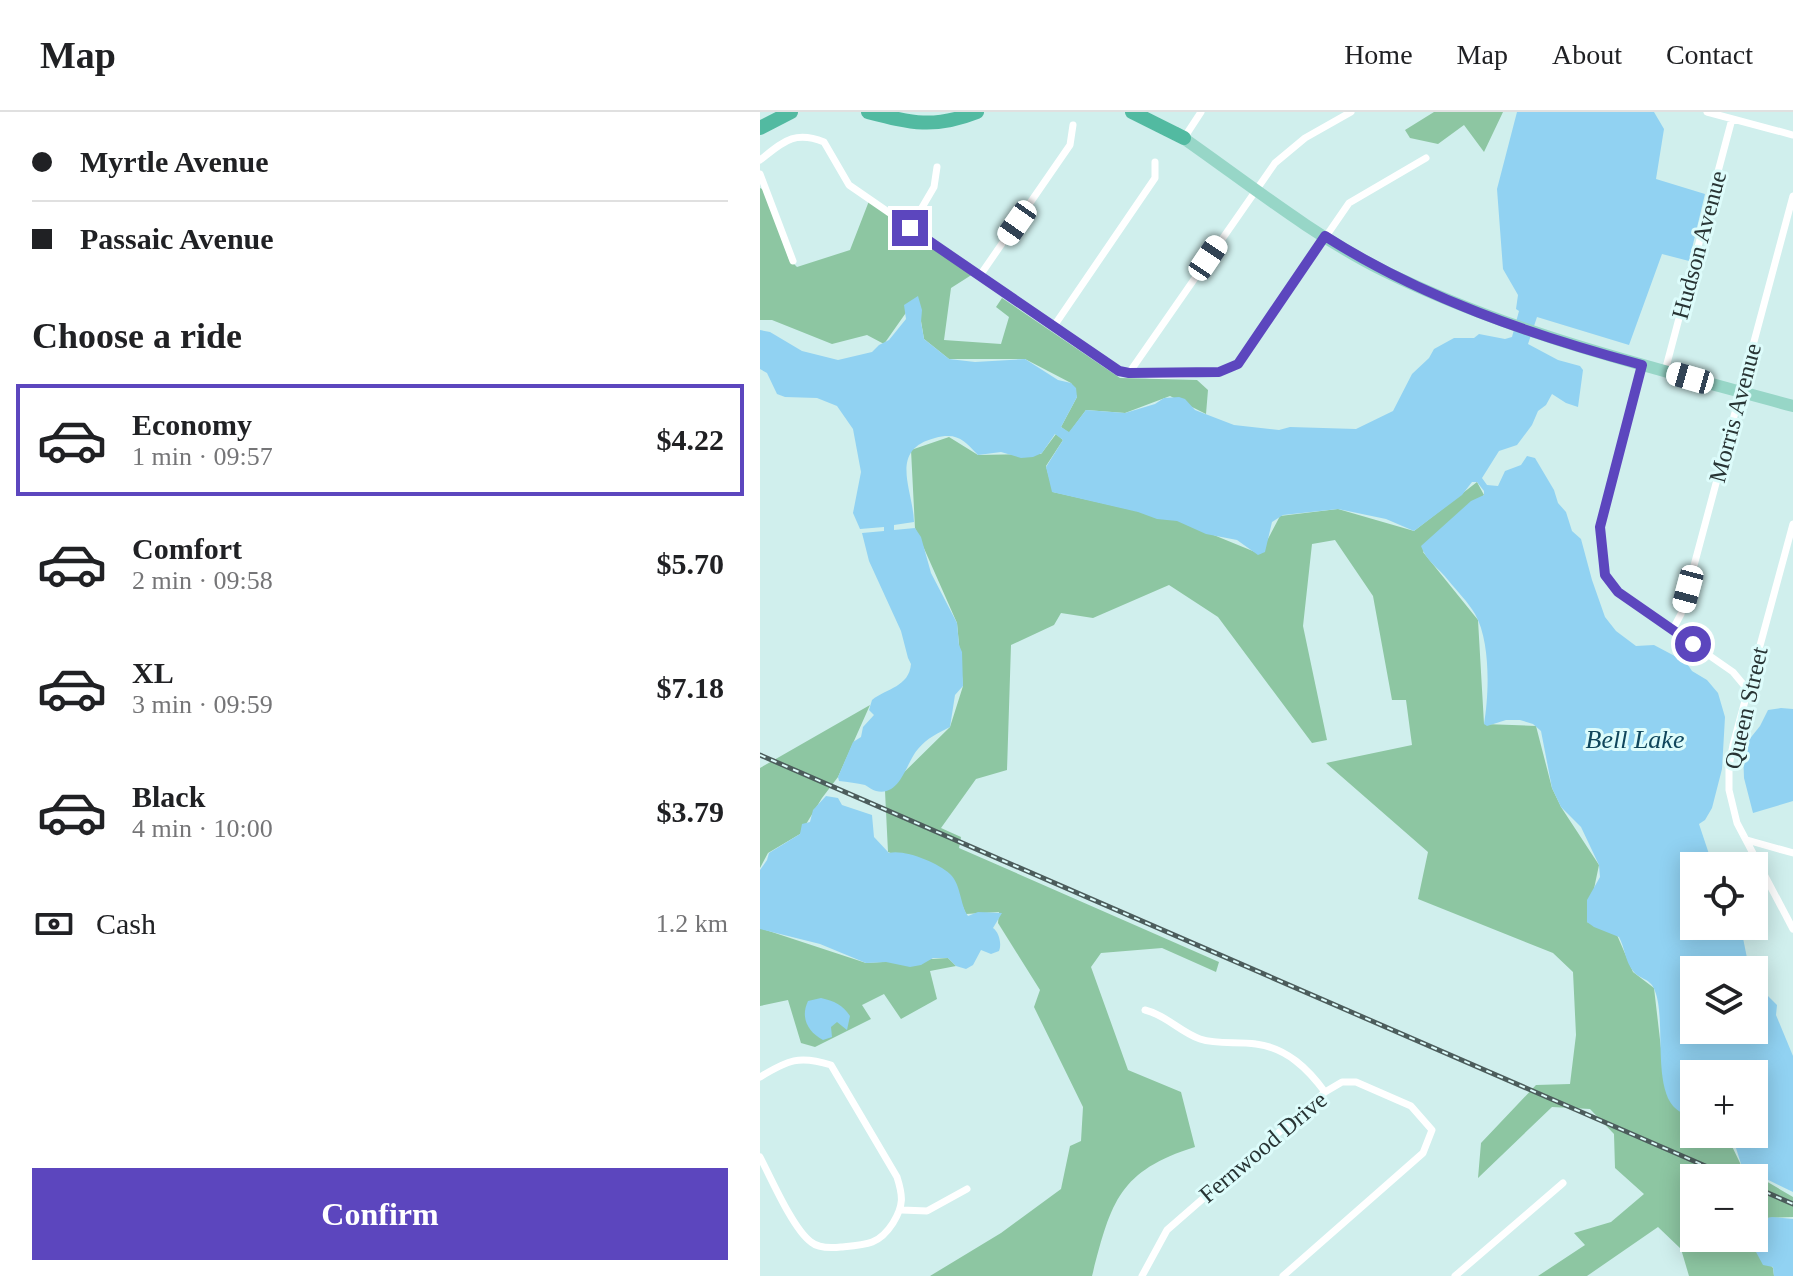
<!DOCTYPE html>
<html lang="en">
<head>
<meta charset="utf-8">
<style>
	:root { --surface:#fff; --page:#f2f2f2; --text:#202124; --muted:#757577; --line:#e0e0e0; --accent:#5c46be }
	body { margin:0; font-family:Georgia,serif; background:var(--page); color:var(--text); height:100vh; display:flex; flex-direction:column; font-size:30px; white-space:nowrap }
	* { box-sizing:border-box; margin:0 }
	p { font-size:26px; color:var(--muted) }
	.icon { flex:none; width:44px; height:44px; fill:none; stroke:currentColor; stroke-width:2; stroke-linecap:round; stroke-linejoin:round }
	.map { position:relative; flex:1; overflow:hidden }
	.side { display:flex; flex-direction:column; background:var(--surface); width:760px }
	.side>* { flex:none }
	.guide { display:grid; align-content:center; height:176px; padding:0 32px; background:var(--surface) }
	.fabs { position:absolute; left:920px; top:740px; display:grid; gap:16px }
	.fabs a { display:grid; place-items:center; width:88px; height:88px; border-radius:0px; background:var(--surface); box-shadow:0 4px 20px #0003; font-size:40px }
	.end { position:absolute; width:36px; height:36px; margin:-18px; border:10px solid #5c46be; background:#fff; box-shadow:0 0 0 4px #fff }
	.from { border-radius:50% }
	.car { position:absolute; width:24px; height:48px; margin:-24px -12px; border-radius:10px; box-shadow:0 0 6px 2px #0007; background:linear-gradient(#fff 24%,#345 0 40%,#fff 0 76%,#345 0 86%,#fff 0) }
	.guide b { display:flex; align-items:center; gap:28px; height:76px; font-size:30px }
	.guide b+b { border-top:2px solid var(--line) }
	.guide i { width:20px; height:20px; background:var(--text) }
	ul { padding:0; list-style:none }
	li { display:flex; align-items:center; gap:24px; height:112px; margin:0 16px 12px; padding:0 16px; border:4px solid transparent; border-radius:0px }
	li div { flex:1 }
	li b { display:block; font-size:30px }
	li em { font-style:normal; font-weight:600 }
	li.active { border-color:var(--accent) }
	li>.icon { width:72px; height:72px; stroke-width:1.5 }
	h2 { padding:0 32px; font-size:36px; line-height:96px }
	.pay { display:flex; align-items:center; gap:20px; height:88px; padding:0 32px; font-size:30px }
	.pay p { margin-inline-start:auto }
	.primary-button { display:flex; gap:16px; margin-top:auto; padding:16px 32px }
	.primary-button a { flex:1; height:92px; border-radius:0px; background:var(--accent); color:#fff; font-size:32px; font-weight:600; line-height:92px; text-align:center }
	header { display:flex; align-items:center; gap:48px; box-sizing:border-box; height:112px; padding:0 40px; background:var(--surface); border-bottom:2px solid var(--line) }
	header strong { font-size:38px }
	nav { display:flex; gap:44px; margin-inline-start:auto; font-size:28px }
	main { display:flex; flex:1; min-height:0 }
	.map>svg:first-child { display:block }
	.green { fill:#8dc6a2; fill-rule:evenodd }
	.water { fill:#91d2f2 }
	.lines { fill:none; stroke-linecap:round; stroke-linejoin:round }
	.minor { stroke:#fff; stroke-width:7 }
	.primary { stroke:#97d6c7; stroke-width:12 }
	.motorway { stroke:#52baa1; stroke-width:14 }
	.rail-casing { stroke:#4c5d5c; stroke-width:5 }
	.rail { stroke:#ddfcfb; stroke-width:2; stroke-dasharray:6; stroke-linecap:butt }
	.route { stroke:#5c46be; stroke-width:10 }
	.labels { text-anchor:middle; stroke-width:6; stroke-linejoin:round; paint-order:stroke }
	.street-label { font-size:24px; fill:#283434; stroke:#ddfcfb }
	.water-label { font-size:26px; font-style:italic; fill:#10465c; stroke:#ddfcfb }
</style>
</head>
<body>
<header>
<strong>Map</strong>
<nav><a>Home</a><a>Map</a><a>About</a><a>Contact</a></nav>
</header>
<main>
<section class="side">
<div class="guide">
<b><i class="from"></i>Myrtle Avenue</b>
<b><i></i>Passaic Avenue</b>
</div>
<h2>Choose a ride</h2>
<ul>
<li class="active"><svg class="icon" aria-label="car" viewBox="0 0 24 24"><path d="M5 17H2v-5l4-1 3-4h7l3 4 3 1v5h-3M9 17h6M6 11h13"/><circle cx="7" cy="17" r="2"/><circle cx="17" cy="17" r="2"/></svg><div><b>Economy</b><p>1 min · 09:57</p></div><em>$4.22</em></li>
<li><svg class="icon" aria-label="car" viewBox="0 0 24 24"><path d="M5 17H2v-5l4-1 3-4h7l3 4 3 1v5h-3M9 17h6M6 11h13"/><circle cx="7" cy="17" r="2"/><circle cx="17" cy="17" r="2"/></svg><div><b>Comfort</b><p>2 min · 09:58</p></div><em>$5.70</em></li>
<li><svg class="icon" aria-label="car" viewBox="0 0 24 24"><path d="M5 17H2v-5l4-1 3-4h7l3 4 3 1v5h-3M9 17h6M6 11h13"/><circle cx="7" cy="17" r="2"/><circle cx="17" cy="17" r="2"/></svg><div><b>XL</b><p>3 min · 09:59</p></div><em>$7.18</em></li>
<li><svg class="icon" aria-label="car" viewBox="0 0 24 24"><path d="M5 17H2v-5l4-1 3-4h7l3 4 3 1v5h-3M9 17h6M6 11h13"/><circle cx="7" cy="17" r="2"/><circle cx="17" cy="17" r="2"/></svg><div><b>Black</b><p>4 min · 10:00</p></div><em>$3.79</em></li>
</ul>
<div class="pay"><svg class="icon" aria-label="cash" viewBox="0 0 24 24"><path d="M3 7h18v10H3z"/><circle cx="12" cy="12" r="2"/></svg>Cash<p>1.2 km</p></div>
<div class="primary-button"><a>Confirm</a></div>
</section>
<div class="map">
<svg width="1033" height="1164" viewBox="0 0 1033 1164">
	<rect width="100%" height="100%" fill="#d0efed"/>
	<path class="green" d="M 674,0 L 743,0 L 724,40 L 704,13 L 678,32 L 650,26 L 645,18 Z
		M 0,76 L 4,78 L 29,147 L 37,155 L 90,138 L 109,89 L 213,162 L 191,176 L 184,228 L 241,232 L 249,205 L 236,195 L 242,186 L 360,266 L 437,268 L 448,278 L 446,302 L 410,284 L 365,301 L 326,298 L 309,321 L 301,315 L 317,285 L 311,271 L 265,247 L 189,247 L 164,227 L 157,185 L 124,232 L 107,223 L 72,232 L 12,208 L 0,208 Z
		M 296,322 L 303,328 L 286,354 L 293,380 L 417,408 L 500,442 L 520,404 L 578,397 L 654,419 L 717,370 L 724,383 L 663,440 L 718,508 L 724,612 L 776,614 L 792,676 L 801,695 L 839,753 L 827,810 L 857,823 L 873,860 L 894,876 L 904,962 L 934,1005 L 934,1022 L 966,1022 L 982,1055 L 1033,1085 L 1033,1105 L 1004,1106 L 996,1137 L 1013,1156 L 1014,1164 L 929,1164 L 921,1137 L 898,1115 L 827,1164 L 778,1164 L 825,1133 L 814,1121 L 851,1110 L 884,1082 L 855,1056 L 854,1022 L 830,997 L 792,995 L 718,1066 L 721,1031 L 776,973 L 810,972 L 816,923 L 813,860 L 793,841 L 658,787 L 668,740 L 566,651 L 652,633 L 646,588 L 632,588 L 613,484 L 575,428 L 552,432 L 543,514 L 567,628 L 552,631 L 458,505 L 409,473 L 333,506 L 301,501 L 294,513 L 251,533 L 247,658 L 216,667 L 181,716 L 201,725 L 199,736 L 459,850 L 456,860 L 402,836 L 341,841 L 331,855 L 368,958 L 421,980 L 435,1035 C 358,1059 351,1091 332,1164 L 170,1164 L 241,1121 L 301,1077 L 310,1034 L 321,1029 L 323,995 L 274,895 L 280,878 L 238,811 L 239,800 L 206,802 L 189,762 L 128,740 L 125,679 L 190,615 L 203,574 L 197,511 L 155,416 L 151,338 L 189,325 L 218,343 L 281,342 ZM 934,1066 L 994,1066 L 994,1126 L 934,1126 Z
		M 110,593 L 78,665 L 62,686 L 40,722 L 8,741 L 0,756 L 0,656 Z
		M 0,816 L 106,851 L 188,846 L 196,854 L 170,859 L 177,887 L 141,907 L 124,882 L 102,893 L 111,907 L 55,935 L 41,931 L 28,888 L 0,894 Z"/>
	<path class="water" d="M 757,0 L 894,0 L 904,17 L 896,67 L 945,82 L 929,149 L 902,142 L 869,233 L 777,205 L 768,232 L 798,248 L 820,254 L 823,258 L 818,295 L 806,291 L 792,282 L 786,293 L 778,299 L 772,313 L 757,333 L 739,339 L 722,366 L 727,373 L 738,374 L 745,359 L 761,353 L 767,344 L 775,346 L 794,378 L 798,391 L 806,400 L 812,419 L 821,427 L 832,468 L 845,505 L 856,519 L 876,534 L 894,533 L 926,550 L 932,559 L 947,568 L 958,581 L 965,605 L 962,657 L 952,696 L 945,708 L 939,712 L 953,754 L 934,754 L 934,814 L 972,814 L 983,826 L 987,846 L 994,858 L 934,858 L 934,918 L 994,918 L 994,858 L 999,862 L 1008,884 L 1017,893 L 1016,903 L 1033,944 L 1033,1080 L 982,1055 L 975,1033 L 967,1022 L 994,1022 L 994,962 L 934,962 L 934,1006 C 927,1003 918,1000 913,994 C 893,970 906,907 895,879 C 891,866 880,868 873,859 C 865,849 865,836 859,825 L 834,815 L 827,810 L 827,788 L 840,765 L 839,753 L 821,715 L 801,695 L 792,676 L 781,619 L 773,612 L 760,608 L 746,608 L 727,614 L 724,612 C 729,583 731,530 715,502 C 708,490 697,479 688,468 C 679,456 666,449 661,434 L 711,389 L 724,383 L 724,379 L 717,370 L 712,370 L 702,383 L 654,419 L 626,407 L 578,397 L 523,403 L 512,410 L 505,440 L 498,443 L 477,428 L 446,422 L 417,409 L 397,407 L 378,400 L 292,380 L 286,355 L 303,328 L 295,322 L 282,341 L 273,345 L 261,346 L 241,340 L 218,343 C 204,329 198,320 175,326 C 128,338 153,377 154,410 L 134,413 L 134,418 L 155,416 L 161,425 L 171,461 L 197,511 L 199,533 L 202,540 L 203,574 L 195,583 L 190,615 C 178,621 167,626 158,637 C 146,650 141,685 116,679 C 112,678 109,675 105,673 C 97,671 88,670 79,669 L 78,665 L 93,630 L 101,625 L 103,615 L 114,603 L 109,598 L 112,588 C 127,576 149,575 151,552 L 148,546 L 141,519 L 109,449 L 102,421 L 124,419 L 124,415 L 100,417 L 93,401 L 101,360 L 93,317 L 77,294 L 57,286 L 25,285 L 17,282 L 7,261 L 0,257 L 0,218 L 10,220 L 42,239 L 78,248 L 112,240 L 119,233 L 129,228 L 146,207 L 144,193 L 158,184 L 162,198 L 161,210 L 164,227 L 189,247 L 215,250 L 265,247 L 298,268 L 311,271 L 316,276 L 317,285 L 301,315 L 309,320 L 326,298 L 365,301 L 395,292 L 404,286 L 419,285 L 425,287 L 435,298 L 474,313 L 519,318 L 530,315 L 596,317 L 633,299 L 652,262 L 669,246 L 674,237 L 694,226 L 714,226 L 719,222 L 745,227 L 752,225 L 759,199 L 756,197 L 758,183 L 743,157 L 737,77 Z
		M 1021,596 L 1033,597 L 1033,689 L 993,701 L 984,666 L 983,639 L 984,634 L 1000,614 L 1008,598 Z
		M 66,684 L 78,686 L 82,693 L 112,703 L 114,725 L 129,741 C 145,737 178,751 190,762 C 201,772 200,793 208,804 L 218,800 L 242,801 L 233,816 C 239,820 242,832 239,839 L 231,842 L 221,838 L 213,853 L 206,857 L 196,854 L 188,846 L 173,846 L 161,853 L 150,855 L 126,850 L 106,851 L 60,832 L 0,817 L 0,758 L 7,748 L 9,741 L 40,722 L 42,712 L 50,710 L 53,698 Z
		M 61,886 C 74,889 83,893 90,904 L 87,918 L 77,910 L 71,915 L 72,925 L 63,928 C 48,920 40,906 48,889 Z
		M 1012,1105 L 1033,1107 L 1033,1164 L 1014,1164 L 1013,1155 L 1003,1153 L 996,1140 L 1003,1107 Z"/>
	<g class="lines">
		<path class="minor" d="M 947,0 L 1033,23
			M 424,26 L 441,0
			M 0,48 C 23,30 34,18 64,30 L 89,73 L 359,259 C 384,265 456,265 478,252 L 589,91 L 666,46
			M 0,62 L 33,149
			M 150,116 L 174,75 L 177,55
			M 221,162 L 310,33 L 313,13
			M 294,214 L 395,66 L 395,50
			M 882,253 L 840,415 L 845,463 L 858,480 L 973,560 L 988,578
			M 905,259 L 972,7
			M 369,261 L 515,51 L 545,26 L 591,0
			M 1033,412 L 973,633 L 969,654 L 969,678 L 977,711 L 1033,817
			M 913,517 L 921,502 L 1033,84
			M 987,728 L 1033,741
			M 385,898 C 406,903 420,920 440,927 C 458,933 477,929 496,932 C 527,936 548,957 565,980
			M 0,965 C 28,948 39,943 71,953 L 137,1065 C 143,1084 144,1093 133,1111 C 119,1133 106,1133 81,1135 C 71,1136 58,1136 51,1130 C 33,1117 11,1066 0,1045
			M 142,1098 L 167,1099 L 207,1077
			M 382,1164 L 407,1118 L 565,980 L 582,970 L 596,970 L 651,994 L 672,1018 L 663,1041 L 523,1164
			M 695,1164 L 803,1071"/>
		<path class="primary" d="M 416,21 C 484,68 550,122 624,159 C 754,223 894,256 1033,294"/>
		<path class="motorway" d="M 108,0 C 151,11 174,17 217,0
			M 372,0 L 424,26
			M 0,16 L 31,0"/>
		<defs>
			<path id="rail" d="M 0,643 L 973,1066
				M 994,1075 L 1033,1092"/>
		</defs>
		<use href="#rail" class="rail-casing"/>
		<use href="#rail" class="rail"/>
	</g>
	<g class="lines">
		<path class="route" d="M 150,116 L 359,259 L 369,261 L 459,260 L 478,252 L 565,124 C 662,186 771,223 882,253 L 840,415 L 845,463 L 858,480 L 933,532"/>
	</g>
	<g class="labels">
		<g class="street-label">
			<text transform="translate(939 133) rotate(-75)" y="8">Hudson Avenue</text>
			<text transform="translate(975 301) rotate(-75)" y="8">Morris Avenue</text>
			<text transform="translate(986 596) rotate(-77)" y="8">Queen Street</text>
			<text transform="translate(503 1035) rotate(-40)" y="8">Fernwood Drive</text>
		</g>
		<g class="water-label">
			<text x="875" y="636">Bell Lake</text>
		</g>
	</g>
</svg>
<div class="fabs">
<a><svg class="icon" aria-label="locate" viewBox="0 0 24 24"><circle cx="12" cy="12" r="6"/><path d="M12 2v4M12 18v4M2 12h4M18 12h4"/></svg></a>
<a><svg class="icon" aria-label="layers" viewBox="0 0 24 24"><path d="M12 4l9 5-9 5-9-5zM3 14l9 5 9-5"/></svg></a>
<a>+</a>
<a>−</a>
</div>
<i class="end from" style="left:933px;top:532px"></i>
<i class="end" style="left:150px;top:116px"></i>
<i class="car" style="left:257px;top:111px;rotate:215deg"></i>
<i class="car" style="left:448px;top:146px;rotate:34deg"></i>
<i class="car" style="left:930px;top:266px;rotate:286deg"></i>
<i class="car" style="left:928px;top:477px;rotate:195deg"></i>
</div>
</main>
</body>
</html>
